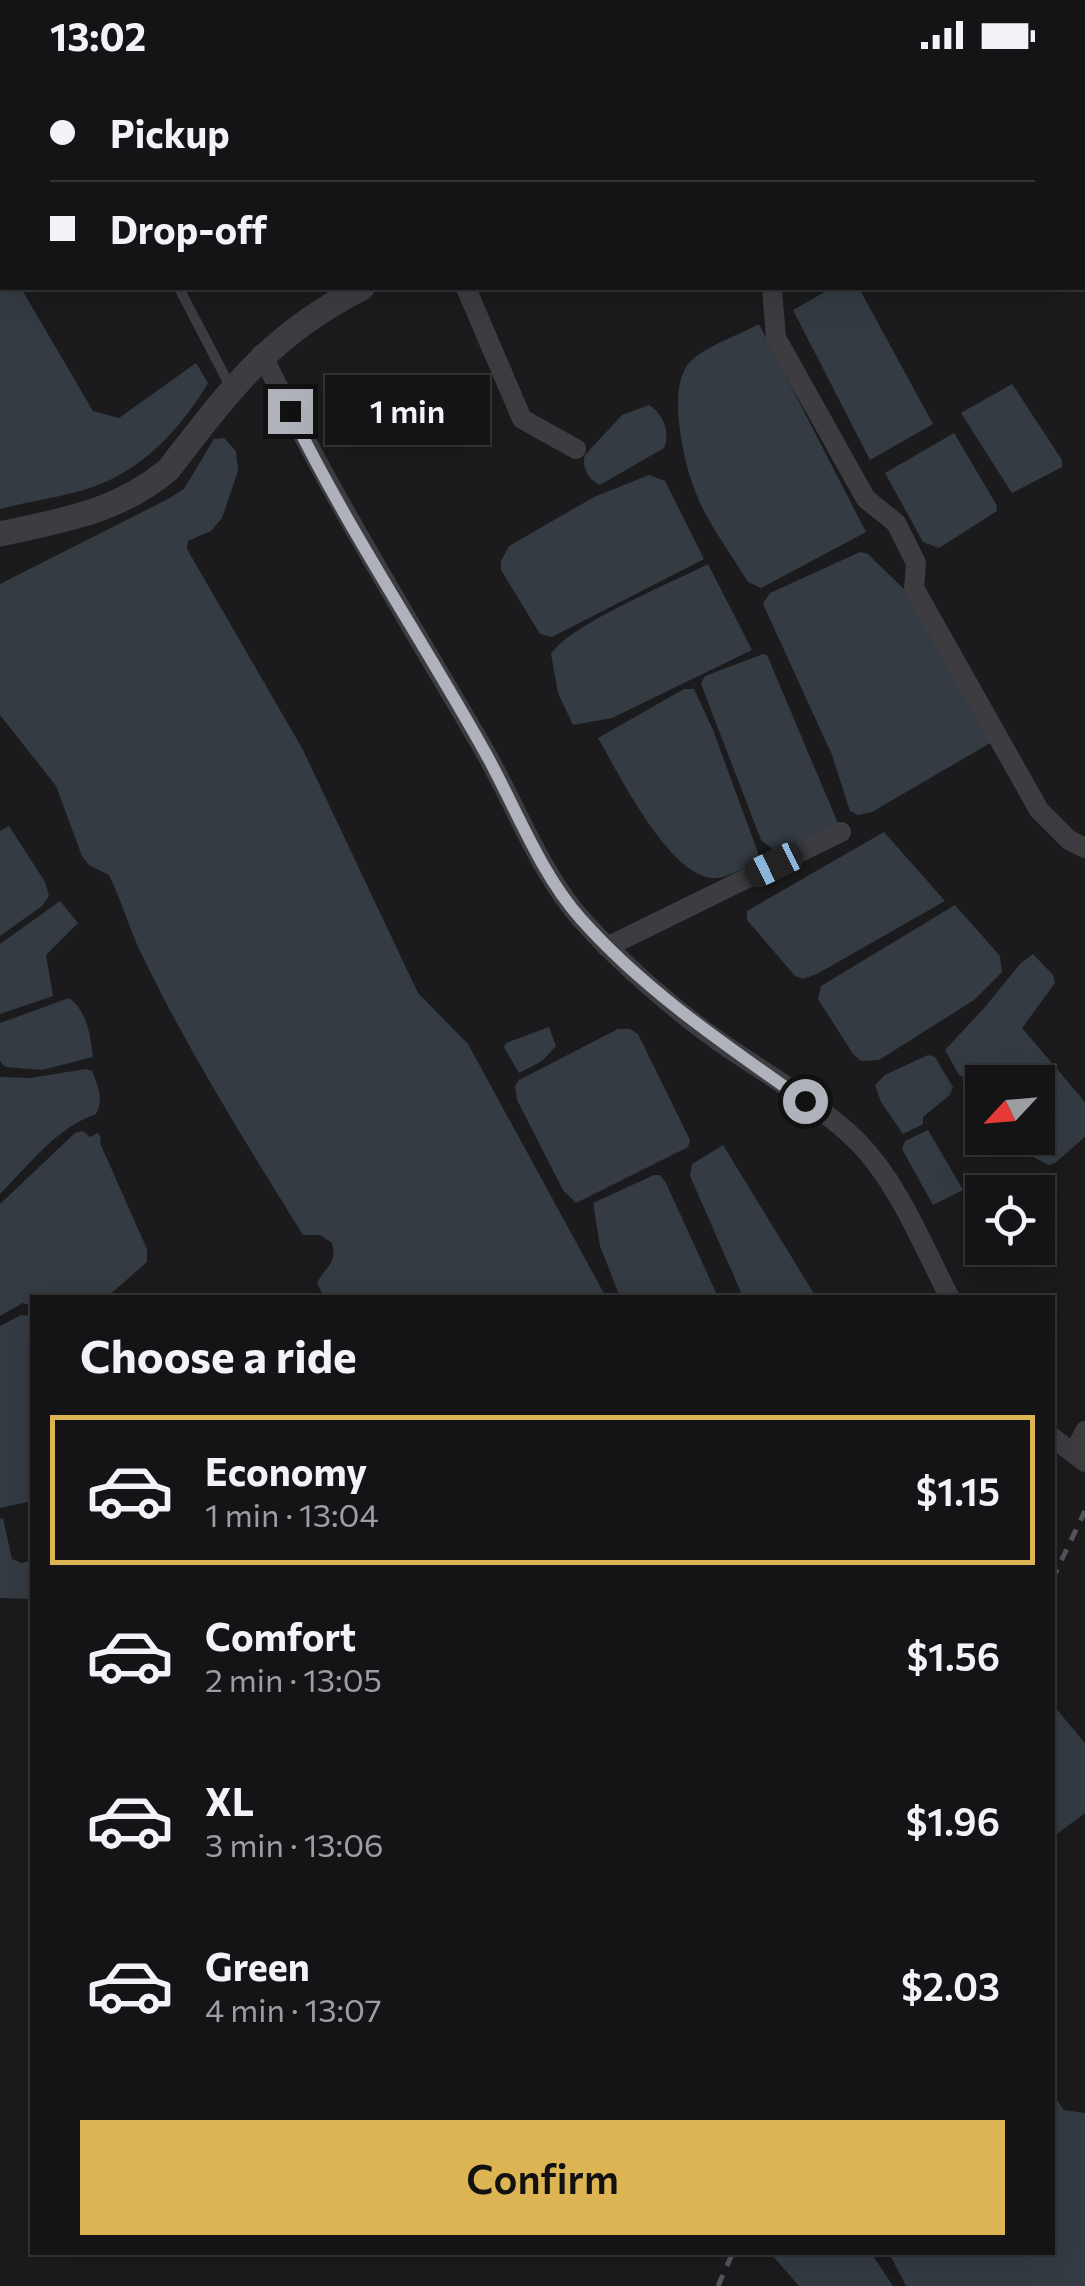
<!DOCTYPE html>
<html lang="en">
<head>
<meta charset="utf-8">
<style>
	:root { --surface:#141416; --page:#212123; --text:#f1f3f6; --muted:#9d9ea1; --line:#333335; --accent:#ddb453 }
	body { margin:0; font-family:Commissioner,sans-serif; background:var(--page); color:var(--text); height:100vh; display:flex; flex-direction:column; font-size:38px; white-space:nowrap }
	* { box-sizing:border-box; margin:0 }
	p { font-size:32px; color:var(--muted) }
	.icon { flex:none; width:55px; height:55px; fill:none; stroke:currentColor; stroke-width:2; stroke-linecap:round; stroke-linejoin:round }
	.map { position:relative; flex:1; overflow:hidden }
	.panel { position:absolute; left:30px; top:1225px; width:1025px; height:960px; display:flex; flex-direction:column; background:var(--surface); border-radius:0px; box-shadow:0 10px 40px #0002,0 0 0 2px var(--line) }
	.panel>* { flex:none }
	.top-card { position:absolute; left:0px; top:0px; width:1085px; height:220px; box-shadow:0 10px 40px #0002,0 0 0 2px var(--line); display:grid; align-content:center; height:220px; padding:0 50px; background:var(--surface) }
	.needle { width:65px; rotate:244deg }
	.tools { position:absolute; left:965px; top:995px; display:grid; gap:20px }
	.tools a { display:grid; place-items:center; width:90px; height:90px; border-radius:0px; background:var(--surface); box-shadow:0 10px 40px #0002,0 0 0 2px var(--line); font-size:50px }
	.end { position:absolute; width:45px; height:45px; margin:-22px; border:12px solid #afb2bb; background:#111; box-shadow:0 0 0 5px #111 }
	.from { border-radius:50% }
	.bubble { position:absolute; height:70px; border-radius:0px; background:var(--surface); box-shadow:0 10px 40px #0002,0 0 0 2px var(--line); font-size:32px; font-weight:600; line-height:70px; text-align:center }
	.car { position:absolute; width:30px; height:60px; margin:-30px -15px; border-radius:12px; box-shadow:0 0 8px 2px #0007; background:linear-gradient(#222 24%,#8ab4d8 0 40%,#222 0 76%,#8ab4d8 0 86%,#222 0) }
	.top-card b { display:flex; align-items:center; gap:35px; height:95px; font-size:38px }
	.top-card b+b { border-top:2px solid var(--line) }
	.top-card i { width:25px; height:25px; background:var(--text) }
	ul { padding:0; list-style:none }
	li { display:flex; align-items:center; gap:30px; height:150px; margin:0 20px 15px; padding:0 30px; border:5px solid transparent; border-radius:0px }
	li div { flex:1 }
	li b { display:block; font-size:38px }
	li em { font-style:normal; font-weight:600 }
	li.current { border-color:var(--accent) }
	li>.icon { width:90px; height:90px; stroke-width:1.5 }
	h2 { padding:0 50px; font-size:45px; line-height:120px }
	.action { display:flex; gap:20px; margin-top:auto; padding:20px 50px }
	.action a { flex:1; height:115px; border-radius:0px; background:var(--accent); color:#111; font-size:40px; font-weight:600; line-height:115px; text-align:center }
	.status { display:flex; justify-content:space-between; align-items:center; height:70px; padding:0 50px; background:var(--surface); direction:ltr }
	.status svg { height:28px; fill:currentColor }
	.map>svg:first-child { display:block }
	.water { fill:#343b42 }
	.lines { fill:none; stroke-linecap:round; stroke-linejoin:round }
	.service { stroke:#3d3d41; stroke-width:10 }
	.minor { stroke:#3d3d41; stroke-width:20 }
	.tertiary { stroke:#3d3d41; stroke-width:25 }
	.rail { stroke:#54555a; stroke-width:5; stroke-dasharray:12 10; stroke-linecap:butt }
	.route { stroke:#afb2bb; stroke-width:12 }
</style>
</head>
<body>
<div class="status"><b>13:02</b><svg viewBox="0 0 49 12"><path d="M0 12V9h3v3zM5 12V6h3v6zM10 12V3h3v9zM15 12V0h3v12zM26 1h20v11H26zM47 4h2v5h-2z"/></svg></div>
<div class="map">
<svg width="1085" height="2216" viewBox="0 0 1085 2216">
	<rect width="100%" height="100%" fill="#1b1b1d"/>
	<path class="water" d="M 0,183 L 2,218 L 21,218 L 93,341 L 119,348 L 196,293 L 208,313 C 181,358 144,399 93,417 C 64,427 30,431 0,439 Z
		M 832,218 L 859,218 L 933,354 L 870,390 L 793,240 Z
		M 759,254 L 866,462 L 761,518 L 748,512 C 730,482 705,450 694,418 C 683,389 666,314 691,291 C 708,275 739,265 759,254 Z
		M 1012,314 L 1062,390 L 1062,397 L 1012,423 L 961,343 Z
		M 649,335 C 663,343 671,363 664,378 L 600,415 C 589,410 581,397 585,385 L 622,345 Z
		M 954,363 L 996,434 L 997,441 L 939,478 L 923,472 L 885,403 Z
		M 224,368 L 236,381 L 238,401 L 222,448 L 211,461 L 188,471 L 187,479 L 303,680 L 418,923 L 468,974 L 606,1227 L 324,1227 L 317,1213 C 325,1197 338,1193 332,1173 L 320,1165 L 303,1165 C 246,1073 188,981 141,883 C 129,858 121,830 109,805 L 89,795 L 82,786 L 56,716 L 0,645 L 0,514 L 168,429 L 184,419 L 214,369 Z
		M 649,405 L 665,411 L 704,489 L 552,567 L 540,564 L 501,500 L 501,491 L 509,476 L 594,427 Z
		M 860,482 L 868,484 L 918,533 L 992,672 L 872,742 L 858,745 L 850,741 L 832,685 L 763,534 L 770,523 Z
		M 708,494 L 752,580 L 612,648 L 573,655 L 558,623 L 551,584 C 569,555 673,512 708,494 Z
		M 763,584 L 767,585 L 840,758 L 838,762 L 776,782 L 761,770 L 701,614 L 705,606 Z
		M 684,619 L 694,619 L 713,660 L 760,788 L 756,793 C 743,798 724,810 711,808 C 667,802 619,704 598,668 Z
		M 9,756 L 45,812 L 49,826 L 42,836 L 0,866 L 0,761 Z
		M 884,762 L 945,831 L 817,904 L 803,909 L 795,906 L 747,850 L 747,841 Z
		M 60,831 L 78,853 L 46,885 L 53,926 L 0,944 L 0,874 Z
		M 955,835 L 1000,886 L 1002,902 L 974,930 L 879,990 L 861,991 L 853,984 L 818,929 L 821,916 Z
		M 1033,884 L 1053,905 L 1055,913 L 1022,958 L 1085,1032 L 1085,1067 L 1055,1093 L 1048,1095 L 1030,1085 L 1019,1068 L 1038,1068 L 1038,1012 L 982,1015 L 959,1005 L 945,980 L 985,937 L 1020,894 Z
		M 69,928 C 88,942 90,966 93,987 L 42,1000 L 5,997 L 0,991 L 0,953 Z
		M 549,957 L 556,976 L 542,991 L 519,1003 L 504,977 L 506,973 Z
		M 618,959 L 630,959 L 638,964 L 690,1070 L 688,1077 L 576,1133 L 563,1120 L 517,1030 L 515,1016 L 519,1010 Z
		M 928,985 L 935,987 L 953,1017 L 950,1025 L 923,1047 L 923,1054 L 903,1064 L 881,1032 L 875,1015 L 885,1005 Z
		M 86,999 L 92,1001 C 98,1016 104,1029 96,1044 C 56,1058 29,1095 0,1124 L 0,1007 L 30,1008 Z
		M 928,1060 L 963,1120 L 933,1135 L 902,1079 L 905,1071 Z
		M 83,1061 L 90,1067 L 98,1063 L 101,1068 L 100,1073 L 147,1179 L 147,1192 L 107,1227 L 32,1228 L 32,1236 L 23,1233 L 0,1246 L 0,1134 L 75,1063 Z
		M 723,1075 L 816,1227 L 743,1227 L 690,1106 L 692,1094 Z
		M 654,1105 L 660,1105 L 666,1113 L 718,1227 L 620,1227 L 600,1176 L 593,1133 Z
		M 21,1245 L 32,1246 L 32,1431 L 0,1438 L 0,1256 Z
		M 3,1448 L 12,1489 L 22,1493 L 32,1490 L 32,1529 L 0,1528 L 0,1449 Z
		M 1053,1635 L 1085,1673 L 1085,1743 L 1053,1767 Z
		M 1053,2025 L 1064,2040 L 1085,2043 L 1085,2216 L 906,2216 L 889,2183 L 1052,2182 Z
		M 770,2183 L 871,2183 L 893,2216 L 799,2216 Z"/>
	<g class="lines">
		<path class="service" d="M 66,0 L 67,2
			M 231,0 L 233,2
			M 179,218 L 231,318"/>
		<path class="minor" d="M 699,0 L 700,2
			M 466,218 L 522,349 L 576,379
			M 772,218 L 776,268 L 866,429 L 896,453 L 916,493 L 914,518 L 1039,740 L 1069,770 L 1085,778
			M 262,284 C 328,421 408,549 484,680 C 516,735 539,802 582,850 C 620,892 671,937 717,970 C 764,1003 817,1032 858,1072 C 899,1114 923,1176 950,1228
			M 607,877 L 841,762
			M 1052,1367 L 1085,1392
			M 1074,1383 L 1085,1361"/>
		<path class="tertiary" d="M 779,2 L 784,0
			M 0,464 C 63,450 116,443 168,400 C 231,319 268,266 362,218"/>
		<path class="rail" d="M 1052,1510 L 1085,1441
			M 718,2216 L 733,2182"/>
	</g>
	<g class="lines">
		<path class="route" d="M 290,341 C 348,460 422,569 486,684 C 516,738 540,803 581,849 C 645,921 727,976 805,1031"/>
	</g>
</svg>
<div class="tools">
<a><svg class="needle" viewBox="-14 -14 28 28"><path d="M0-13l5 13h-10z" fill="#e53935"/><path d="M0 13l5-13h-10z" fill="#9d9ea1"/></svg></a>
<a><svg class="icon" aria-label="locate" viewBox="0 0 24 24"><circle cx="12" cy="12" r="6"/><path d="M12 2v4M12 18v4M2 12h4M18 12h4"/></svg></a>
</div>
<i class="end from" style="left:805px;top:1031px"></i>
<i class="end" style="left:290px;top:341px"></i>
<div class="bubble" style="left:325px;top:305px;width:165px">1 min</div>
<i class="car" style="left:774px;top:795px;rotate:244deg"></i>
<div class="top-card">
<b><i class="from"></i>Pickup</b>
<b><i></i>Drop-off</b>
</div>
<section class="panel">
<h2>Choose a ride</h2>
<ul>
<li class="current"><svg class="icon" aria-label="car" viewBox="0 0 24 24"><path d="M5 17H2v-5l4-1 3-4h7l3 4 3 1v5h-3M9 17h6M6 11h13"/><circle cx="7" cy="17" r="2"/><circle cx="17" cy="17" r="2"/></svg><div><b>Economy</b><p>1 min · 13:04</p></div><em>$1.15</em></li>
<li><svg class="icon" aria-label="car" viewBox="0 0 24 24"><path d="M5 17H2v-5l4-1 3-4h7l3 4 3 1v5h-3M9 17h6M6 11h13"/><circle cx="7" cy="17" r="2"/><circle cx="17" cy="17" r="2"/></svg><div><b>Comfort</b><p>2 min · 13:05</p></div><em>$1.56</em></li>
<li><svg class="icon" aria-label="car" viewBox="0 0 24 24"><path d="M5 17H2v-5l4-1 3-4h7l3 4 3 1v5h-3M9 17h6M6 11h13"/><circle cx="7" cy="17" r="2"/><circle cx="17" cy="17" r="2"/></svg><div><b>XL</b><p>3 min · 13:06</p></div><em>$1.96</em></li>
<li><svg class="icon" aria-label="car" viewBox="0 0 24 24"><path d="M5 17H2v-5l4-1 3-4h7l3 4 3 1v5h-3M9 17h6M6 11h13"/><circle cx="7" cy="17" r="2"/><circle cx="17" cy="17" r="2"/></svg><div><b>Green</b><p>4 min · 13:07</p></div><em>$2.03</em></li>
</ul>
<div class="action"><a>Confirm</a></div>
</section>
</div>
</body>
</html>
